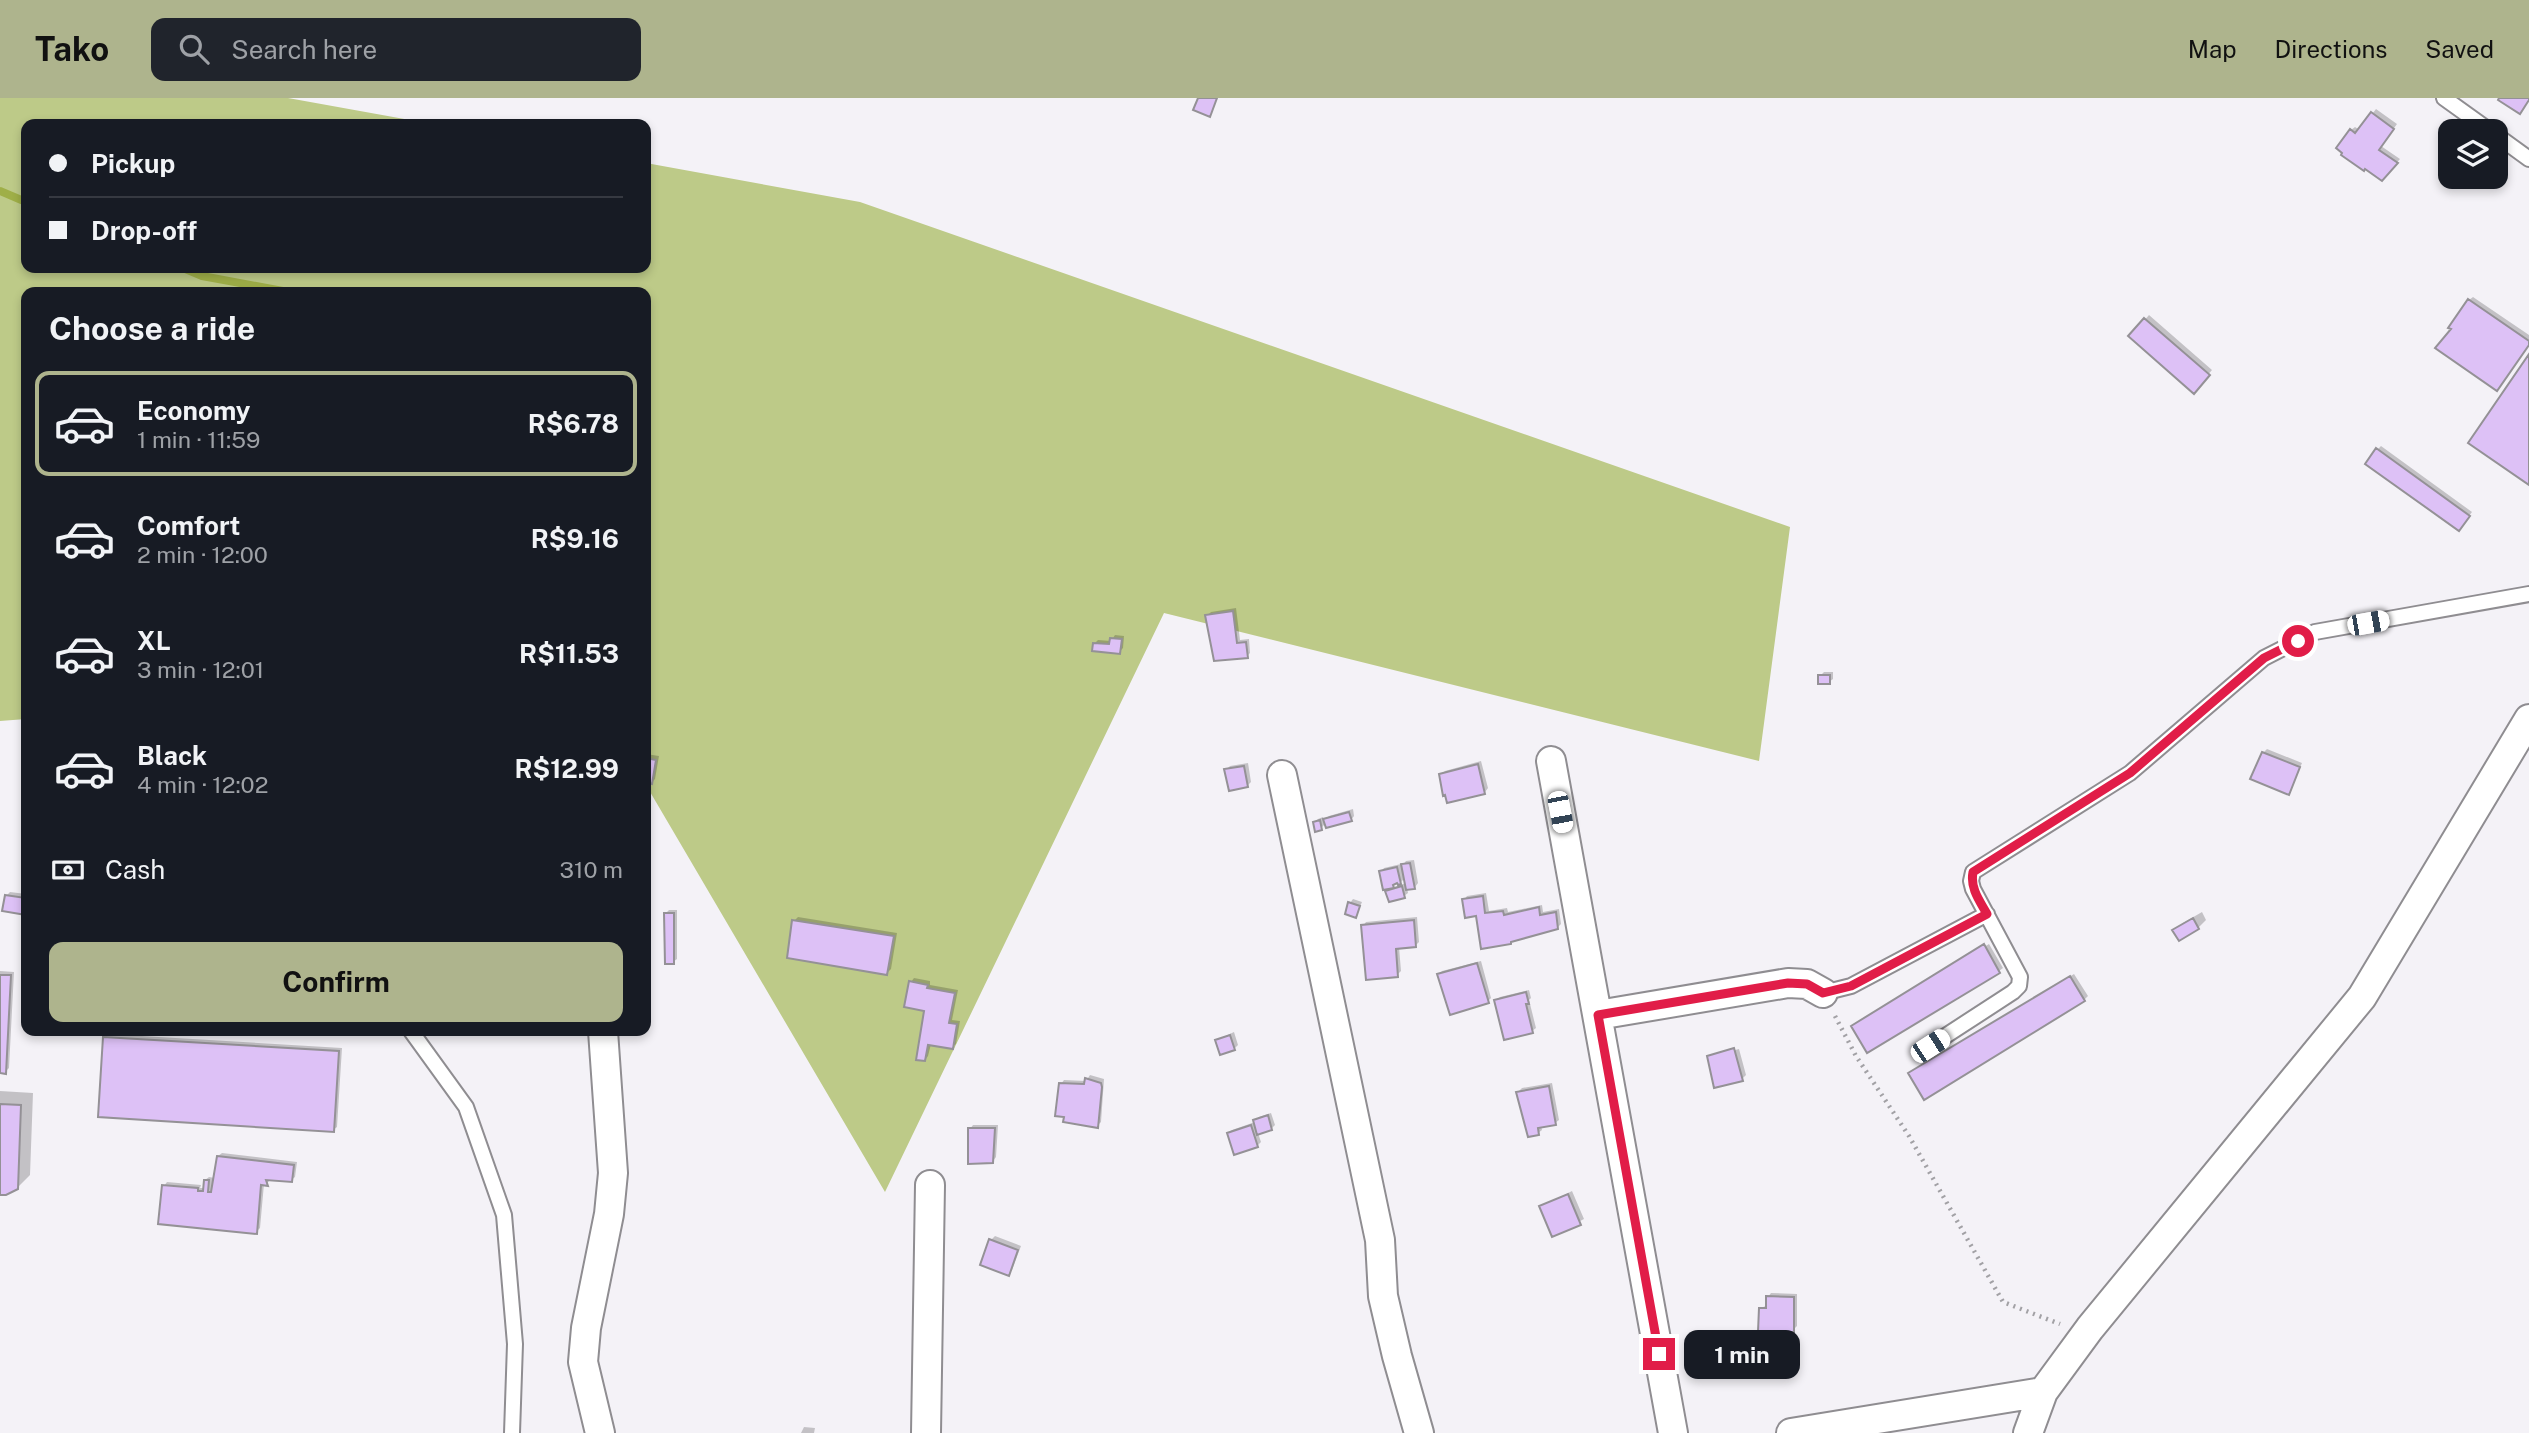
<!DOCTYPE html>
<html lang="en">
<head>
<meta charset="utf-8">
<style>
	:root { --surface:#171b24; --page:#20242c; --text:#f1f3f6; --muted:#9ea1a6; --line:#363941; --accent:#aeb48d }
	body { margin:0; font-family:"Public Sans",sans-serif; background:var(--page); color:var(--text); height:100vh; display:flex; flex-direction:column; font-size:26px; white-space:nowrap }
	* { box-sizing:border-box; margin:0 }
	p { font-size:23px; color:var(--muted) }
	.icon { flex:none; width:38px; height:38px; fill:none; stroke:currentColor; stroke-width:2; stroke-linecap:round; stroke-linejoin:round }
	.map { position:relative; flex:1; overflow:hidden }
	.details { position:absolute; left:21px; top:189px; width:630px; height:749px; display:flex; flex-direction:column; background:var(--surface); border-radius:14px; box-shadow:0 4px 10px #0003 }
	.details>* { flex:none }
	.banner { position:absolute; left:21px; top:21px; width:630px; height:154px; border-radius:14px; box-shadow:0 4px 10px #0003; display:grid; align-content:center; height:154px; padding:0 28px; background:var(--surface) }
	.controls { position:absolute; left:2438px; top:21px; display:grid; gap:14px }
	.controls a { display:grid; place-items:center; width:70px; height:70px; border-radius:14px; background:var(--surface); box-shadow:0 4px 10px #0003; font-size:35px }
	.end { position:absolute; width:32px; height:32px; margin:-16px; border:9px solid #e11d48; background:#fff; box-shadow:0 0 0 4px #fff }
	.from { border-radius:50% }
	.bubble { position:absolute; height:49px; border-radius:14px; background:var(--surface); box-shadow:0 4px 10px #0003; font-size:23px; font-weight:700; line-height:49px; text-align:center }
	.car { position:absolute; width:21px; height:42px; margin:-21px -10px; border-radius:9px; box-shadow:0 0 5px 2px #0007; background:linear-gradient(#fff 24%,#345 0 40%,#fff 0 76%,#345 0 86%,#fff 0) }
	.banner b { display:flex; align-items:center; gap:24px; height:66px; font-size:26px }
	.banner b+b { border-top:2px solid var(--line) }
	.banner i { width:18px; height:18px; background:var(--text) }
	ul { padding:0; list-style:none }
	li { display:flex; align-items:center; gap:21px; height:105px; margin:0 14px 10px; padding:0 14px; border:4px solid transparent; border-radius:14px }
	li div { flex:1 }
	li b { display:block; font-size:26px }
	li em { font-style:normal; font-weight:700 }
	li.active { border-color:var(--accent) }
	li>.icon { width:63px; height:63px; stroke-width:1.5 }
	h2 { padding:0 28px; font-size:32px; line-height:84px }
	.pay { display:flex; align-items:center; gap:18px; height:77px; padding:0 28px; font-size:26px }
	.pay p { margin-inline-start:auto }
	.primary-button { display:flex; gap:14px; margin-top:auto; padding:14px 28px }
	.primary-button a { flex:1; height:80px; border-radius:14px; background:var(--accent); color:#111; font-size:28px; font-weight:700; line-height:80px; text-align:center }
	header { display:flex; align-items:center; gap:42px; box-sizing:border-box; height:98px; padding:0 35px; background:var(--accent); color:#111 }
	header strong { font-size:33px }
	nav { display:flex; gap:38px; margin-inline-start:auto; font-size:24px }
	.search { width:490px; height:63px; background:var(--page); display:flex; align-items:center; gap:18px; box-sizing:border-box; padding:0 24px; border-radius:14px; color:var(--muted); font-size:26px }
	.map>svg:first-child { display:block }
	.green { fill:#bdca88 }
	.shadow { fill:#0003 }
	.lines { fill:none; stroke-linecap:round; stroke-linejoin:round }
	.stream { stroke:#9faf48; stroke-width:8 }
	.building { fill:#ddc1f6; stroke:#949196; stroke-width:2 }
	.service-casing { stroke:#8f8d91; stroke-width:18 }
	.minor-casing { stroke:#8f8d91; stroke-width:32 }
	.path { stroke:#a2a1a5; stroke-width:4.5; stroke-dasharray:2 5; stroke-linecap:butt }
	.service { stroke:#fff; stroke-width:14 }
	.minor { stroke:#fff; stroke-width:28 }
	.route { stroke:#e11d48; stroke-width:9 }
</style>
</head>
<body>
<header>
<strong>Tako</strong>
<div class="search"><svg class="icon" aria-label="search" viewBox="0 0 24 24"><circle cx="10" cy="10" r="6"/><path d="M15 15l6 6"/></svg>Search here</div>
<nav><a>Map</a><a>Directions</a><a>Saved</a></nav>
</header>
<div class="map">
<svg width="2529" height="1335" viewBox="0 0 2529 1335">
	<rect width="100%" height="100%" fill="#f4f2f7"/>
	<path class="green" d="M 0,0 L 288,0 L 432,26 L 26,26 L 26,170 L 646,170 L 646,65 L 860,104 L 1790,429 L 1759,663 L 1164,515 L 885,1094 L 646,687 L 646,194 L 26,194 L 26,621 L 0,623 Z"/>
	<path class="shadow" d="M 2376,11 L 2397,26 L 2381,48 L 2400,61 L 2382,81 L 2351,32 L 2355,29 L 2360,32 Z
		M 2473,199 L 2529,237 L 2529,246 L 2469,202 Z
		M 2149,217 L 2212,272 L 2194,293 L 2131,238 Z
		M 2381,348 L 2472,414 L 2462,427 L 2378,351 Z
		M 1236,510 L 1240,542 L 1249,541 L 1250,555 L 1247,558 L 1207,518 L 1211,514 Z
		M 1115,537 L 1124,538 L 1123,550 L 1119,554 L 1094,546 L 1098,542 L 1111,543 Z
		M 1824,574 L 1833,574 L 1833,581 L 1829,584 L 1820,578 Z
		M 2267,651 L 2302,665 L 2289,695 L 2263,655 Z
		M 646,656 L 659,658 L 655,681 L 652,684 L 646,683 Z
		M 1481,663 L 1488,690 L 1485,694 L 1449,703 L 1441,677 L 1445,673 Z
		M 1248,665 L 1251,684 L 1247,688 L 1226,672 L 1230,668 Z
		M 1353,711 L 1354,718 L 1351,722 L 1326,725 L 1321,730 L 1315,724 L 1318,721 L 1323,719 L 1324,723 L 1329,718 Z
		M 1414,762 L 1418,785 L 1415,789 L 1407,790 L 1408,795 L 1404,798 L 1387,794 L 1391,790 L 1406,785 L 1405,780 L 1401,784 L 1397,783 L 1381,774 L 1384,770 L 1401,766 L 1401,769 L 1406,763 Z
		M 10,794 L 26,796 L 26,815 L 4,811 L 7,797 Z
		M 1486,795 L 1489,813 L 1507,810 L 1508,814 L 1542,807 L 1543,814 L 1559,811 L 1561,826 L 1557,830 L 1477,816 L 1464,802 L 1467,798 Z
		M 1353,801 L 1362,804 L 1356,818 L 1350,805 Z
		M 669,812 L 677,812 L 677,861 L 673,864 L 665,816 Z
		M 2202,814 L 2206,822 L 2198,830 L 2175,833 L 2183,825 Z
		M 798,819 L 897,835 L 891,871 L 887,875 L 794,823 Z
		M 1417,819 L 1419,844 L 1415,848 L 1399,849 L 1401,873 L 1397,877 L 1363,828 L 1366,824 Z
		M 1989,846 L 2003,870 L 1999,873 L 1855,927 Z
		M 1481,863 L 1491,900 L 1488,903 L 1439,877 L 1442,873 Z
		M 0,873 L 14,874 L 9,970 L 5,974 L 0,974 Z
		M 2074,876 L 2088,898 L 2084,902 L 1925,1000 L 1914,972 Z
		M 914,880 L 930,883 L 930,887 L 958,892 L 952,922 L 960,923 L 956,946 L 952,949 L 931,946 L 928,958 L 925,962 L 926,911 L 911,884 Z
		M 1529,892 L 1531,900 L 1529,902 L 1536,930 L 1532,933 L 1496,903 L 1500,899 Z
		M 1234,934 L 1238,947 L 1234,951 L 1217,942 Z
		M 108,936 L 342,950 L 337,1029 L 333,1032 L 105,939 Z
		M 1739,951 L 1746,977 L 1742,981 L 1709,959 Z
		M 1090,977 L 1104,981 L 1101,1024 L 1097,1028 L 1061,986 L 1064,982 L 1086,983 Z
		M 1552,985 L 1559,1022 L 1555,1025 L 1541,1028 L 1542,1032 L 1538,1035 L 1518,994 L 1522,990 Z
		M 0,993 L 33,995 L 30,1077 L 17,1090 L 0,1095 Z
		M 1271,1015 L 1275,1027 L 1271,1031 L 1258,1035 L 1261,1044 L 1257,1048 L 1228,1035 L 1232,1032 L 1255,1024 L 1259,1019 Z
		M 973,1027 L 998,1027 L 996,1059 L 993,1063 L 970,1031 Z
		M 222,1055 L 297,1064 L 295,1079 L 291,1082 L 270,1081 L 267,1086 L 264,1086 L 260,1130 L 256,1134 L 164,1088 L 167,1084 L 201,1087 L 200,1090 L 205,1090 L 205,1082 L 209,1079 L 215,1080 L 218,1058 Z
		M 1572,1093 L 1584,1121 L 1553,1137 L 1541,1109 Z
		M 995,1138 L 1021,1148 L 1012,1172 L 1008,1176 L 991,1142 Z
		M 1771,1195 L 1797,1196 L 1797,1228 L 1793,1232 L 1761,1210 L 1768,1207 L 1768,1199 Z
		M 804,1329 L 815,1330 L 814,1335 L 801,1335 Z"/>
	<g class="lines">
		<path class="stream" d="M 0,93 L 26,104
			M 183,170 L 202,178 L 288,194"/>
	</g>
	<path class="building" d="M 1198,0 L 1217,0 L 1210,19 L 1193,12 Z
		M 2499,0 L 2529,0 L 2529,2 L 2520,16 L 2498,2 Z
		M 2371,14 L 2394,31 L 2379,52 L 2398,65 L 2382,83 L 2365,71 L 2364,73 L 2341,57 L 2342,55 L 2336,50 L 2350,31 L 2355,35 Z
		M 2468,201 L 2529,243 L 2529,247 L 2497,293 L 2435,250 L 2451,231 L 2448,230 Z
		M 2144,220 L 2210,277 L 2194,296 L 2128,238 Z
		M 2529,256 L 2529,387 L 2468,345 Z
		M 2376,350 L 2470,418 L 2459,433 L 2365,366 Z
		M 1233,513 L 1237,545 L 1246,544 L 1248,560 L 1214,563 L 1205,517 Z
		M 1110,540 L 1122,541 L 1120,556 L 1092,553 L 1093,545 L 1109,546 Z
		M 1818,577 L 1830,577 L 1830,586 L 1818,586 Z
		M 2262,654 L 2300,669 L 2289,697 L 2250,681 Z
		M 646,660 L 656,662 L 652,686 L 646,685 Z
		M 1478,666 L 1485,696 L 1447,705 L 1445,697 L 1443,698 L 1439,676 Z
		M 1244,668 L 1248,689 L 1229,693 L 1224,671 Z
		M 1349,714 L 1352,723 L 1326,730 L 1323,721 Z
		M 1320,722 L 1322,732 L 1315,734 L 1313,724 Z
		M 1410,765 L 1415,791 L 1406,792 L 1401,766 Z
		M 1397,769 L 1401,786 L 1398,787 L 1397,785 L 1393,787 L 1394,790 L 1383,792 L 1379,773 Z
		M 1402,788 L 1405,800 L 1389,804 L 1385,793 Z
		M 5,797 L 26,800 L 26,817 L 2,813 Z
		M 1483,798 L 1485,815 L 1503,813 L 1504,817 L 1539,809 L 1540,817 L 1556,814 L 1558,831 L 1511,844 L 1511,846 L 1481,851 L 1476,818 L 1465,820 L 1462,801 Z
		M 1348,804 L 1360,808 L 1356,820 L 1345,816 Z
		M 664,815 L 674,815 L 674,866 L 665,866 Z
		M 2193,820 L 2199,831 L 2179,843 L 2172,832 Z
		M 792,822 L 894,838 L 887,877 L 787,860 Z
		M 1414,822 L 1416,849 L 1396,851 L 1398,879 L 1366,882 L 1361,827 Z
		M 1984,846 L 2000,875 L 1867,955 L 1851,928 Z
		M 1477,865 L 1489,905 L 1450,917 L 1437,876 Z
		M 0,877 L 11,877 L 6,976 L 0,975 Z
		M 2070,878 L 2085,903 L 1924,1002 L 1908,975 Z
		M 909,883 L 928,887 L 927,890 L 955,895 L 949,925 L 957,926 L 953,951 L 928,947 L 925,963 L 916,962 L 924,913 L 904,909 Z
		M 1526,894 L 1529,906 L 1526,906 L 1533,935 L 1504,942 L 1494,902 Z
		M 1230,937 L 1235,952 L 1220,957 L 1215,942 Z
		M 103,939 L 339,953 L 334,1034 L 98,1019 Z
		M 1734,950 L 1743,983 L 1714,990 L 1707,958 Z
		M 1085,980 L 1101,985 L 1102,989 L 1098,1030 L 1063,1024 L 1064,1019 L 1055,1018 L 1059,985 L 1084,986 Z
		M 1549,988 L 1556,1027 L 1538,1030 L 1539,1037 L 1528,1039 L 1516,994 Z
		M 0,1006 L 21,1007 L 18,1091 L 6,1097 L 0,1097 Z
		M 1268,1017 L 1272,1032 L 1257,1037 L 1253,1022 Z
		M 1251,1027 L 1258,1049 L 1234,1057 L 1227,1035 Z
		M 968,1030 L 995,1030 L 993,1065 L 968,1066 Z
		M 217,1058 L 294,1067 L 292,1084 L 266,1082 L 268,1088 L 261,1087 L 257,1136 L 158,1126 L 162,1087 L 198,1090 L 198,1093 L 203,1093 L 204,1082 L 209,1082 L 208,1094 L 211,1094 Z
		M 1568,1096 L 1581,1127 L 1552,1139 L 1539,1108 Z
		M 989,1141 L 1018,1152 L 1009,1178 L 980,1167 Z
		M 1766,1198 L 1794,1199 L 1794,1234 L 1758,1234 L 1759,1210 L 1766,1210 Z"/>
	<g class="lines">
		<defs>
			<path id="service" d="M 2444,0 L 2490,33
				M 2496,37 L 2529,61
				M 1823,895 L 1851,888 L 1987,816
				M 411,933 L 466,1009 L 504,1117 L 515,1246 L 512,1335
				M 1930,948 L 2013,894 L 2019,888 L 2020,879 L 1973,791 L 1971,783 L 1973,774 L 2130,675 L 2264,560 L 2315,534 L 2529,496"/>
			<path id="minor" d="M 1551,663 L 1673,1335
				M 1282,677 L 1380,1142 L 1383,1198 L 1397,1258 L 1419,1335
				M 1598,917 L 1788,885 L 1807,886 L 1823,895
				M 600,1335 L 583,1264 L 586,1230 L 609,1116 L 613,1075 L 603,933
				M 926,1335 L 930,1087
				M 1791,1335 L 2043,1294
				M 2028,1335 L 2043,1294 L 2090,1230 L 2362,899 L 2529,621"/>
		</defs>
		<use href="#service" class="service-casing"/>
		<use href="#minor" class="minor-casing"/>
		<path class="path" d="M 1835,918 L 1856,958 L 1909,1038 L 2003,1204 L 2060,1226"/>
		<use href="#service" class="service"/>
		<use href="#minor" class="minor"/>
	</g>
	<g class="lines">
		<path class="route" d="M 1659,1256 L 1598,917 L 1788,885 L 1807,886 L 1823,895 L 1851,888 L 1987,816 C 1979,802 1970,790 1973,774 L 2130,675 L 2264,560 L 2298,543"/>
	</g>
</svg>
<div class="controls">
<a><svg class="icon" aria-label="layers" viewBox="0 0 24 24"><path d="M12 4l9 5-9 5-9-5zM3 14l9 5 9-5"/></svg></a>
</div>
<i class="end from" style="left:2298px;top:543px"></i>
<i class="end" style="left:1659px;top:1256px"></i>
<div class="bubble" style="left:1684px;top:1232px;width:116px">1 min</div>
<i class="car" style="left:2368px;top:525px;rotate:80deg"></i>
<i class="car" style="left:1560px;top:714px;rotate:169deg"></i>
<i class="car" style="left:1930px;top:948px;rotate:57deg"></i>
<div class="banner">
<b><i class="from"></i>Pickup</b>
<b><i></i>Drop-off</b>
</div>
<section class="details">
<h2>Choose a ride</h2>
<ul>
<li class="active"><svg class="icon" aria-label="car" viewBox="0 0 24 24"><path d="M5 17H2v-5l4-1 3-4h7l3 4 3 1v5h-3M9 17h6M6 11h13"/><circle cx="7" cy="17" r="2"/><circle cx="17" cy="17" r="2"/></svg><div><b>Economy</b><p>1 min · 11:59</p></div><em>R$6.78</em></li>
<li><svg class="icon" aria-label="car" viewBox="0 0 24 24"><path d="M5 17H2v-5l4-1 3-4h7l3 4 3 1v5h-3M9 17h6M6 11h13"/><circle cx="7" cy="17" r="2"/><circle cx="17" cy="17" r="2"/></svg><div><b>Comfort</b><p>2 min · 12:00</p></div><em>R$9.16</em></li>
<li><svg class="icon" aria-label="car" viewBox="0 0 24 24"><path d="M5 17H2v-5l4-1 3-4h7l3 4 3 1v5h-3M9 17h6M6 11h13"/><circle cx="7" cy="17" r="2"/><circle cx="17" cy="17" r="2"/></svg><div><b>XL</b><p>3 min · 12:01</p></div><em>R$11.53</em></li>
<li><svg class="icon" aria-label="car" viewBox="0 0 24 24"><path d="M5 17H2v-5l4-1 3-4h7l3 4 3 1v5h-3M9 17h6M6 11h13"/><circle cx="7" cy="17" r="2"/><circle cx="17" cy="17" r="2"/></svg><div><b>Black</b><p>4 min · 12:02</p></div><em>R$12.99</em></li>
</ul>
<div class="pay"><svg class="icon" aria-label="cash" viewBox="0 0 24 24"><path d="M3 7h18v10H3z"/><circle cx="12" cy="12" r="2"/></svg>Cash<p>310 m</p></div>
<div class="primary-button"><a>Confirm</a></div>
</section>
</div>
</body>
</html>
